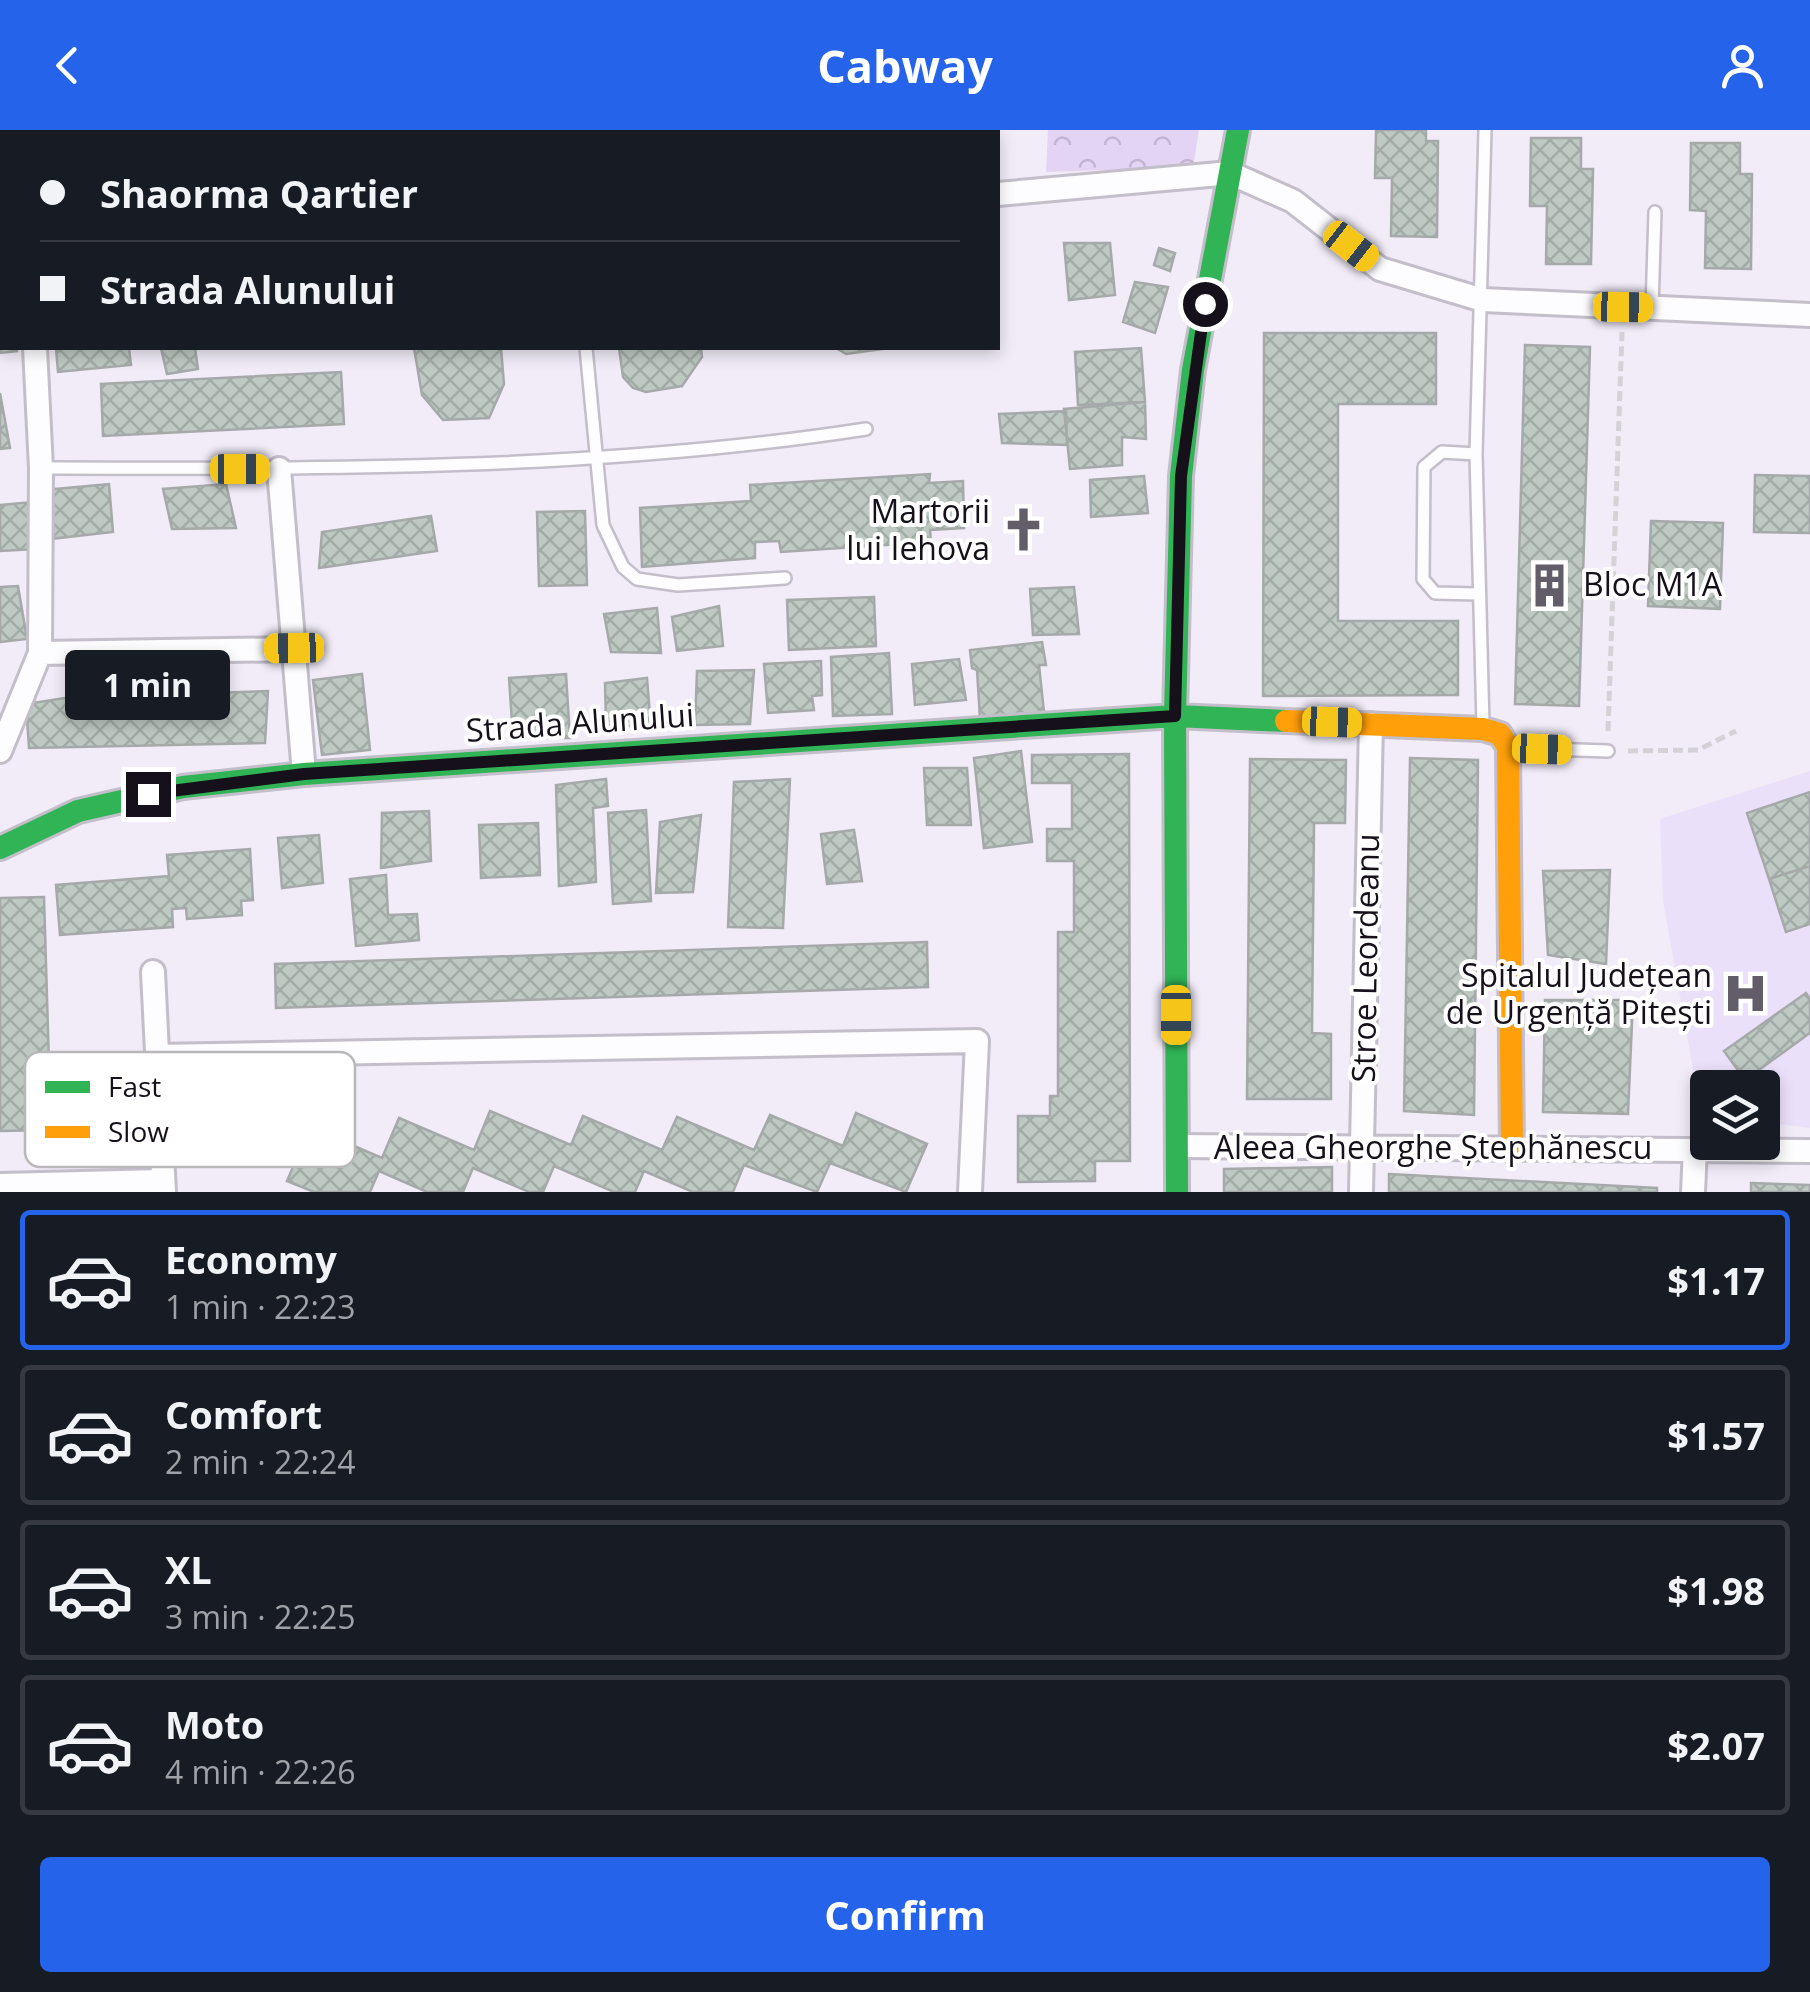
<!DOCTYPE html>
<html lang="en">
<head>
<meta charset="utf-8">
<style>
	:root { --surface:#171b24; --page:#242831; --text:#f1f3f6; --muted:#9ea1a6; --line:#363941; --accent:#2563eb }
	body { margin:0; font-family:"Open Sans",sans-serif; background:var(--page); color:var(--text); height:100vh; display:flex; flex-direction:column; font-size:38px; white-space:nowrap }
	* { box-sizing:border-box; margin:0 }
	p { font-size:32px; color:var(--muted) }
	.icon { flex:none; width:55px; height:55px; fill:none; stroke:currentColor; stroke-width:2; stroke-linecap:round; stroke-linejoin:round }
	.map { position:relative; height:1062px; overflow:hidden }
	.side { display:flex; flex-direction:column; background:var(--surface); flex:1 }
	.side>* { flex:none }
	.guide { position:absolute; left:0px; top:0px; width:1000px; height:220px; box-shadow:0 5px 15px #0003; display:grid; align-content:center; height:220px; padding:0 40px; background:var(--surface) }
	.controls { position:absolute; left:1690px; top:940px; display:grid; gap:20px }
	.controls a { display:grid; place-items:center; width:90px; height:90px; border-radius:10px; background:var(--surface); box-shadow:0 5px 15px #0003; font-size:50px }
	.end { position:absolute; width:45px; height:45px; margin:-22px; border:12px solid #15101a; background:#fff; box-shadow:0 0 0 5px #fff }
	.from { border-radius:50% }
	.bubble { position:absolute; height:70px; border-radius:10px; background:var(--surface); box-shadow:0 5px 15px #0003; font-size:32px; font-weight:700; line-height:70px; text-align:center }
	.car { position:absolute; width:30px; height:60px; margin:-30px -15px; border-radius:12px; box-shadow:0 0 8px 2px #0007; background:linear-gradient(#f5c518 24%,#345 0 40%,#f5c518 0 76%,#345 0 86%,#f5c518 0) }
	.guide b { display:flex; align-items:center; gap:35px; height:95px; font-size:38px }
	.guide b+b { border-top:2px solid var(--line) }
	.guide i { width:25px; height:25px; background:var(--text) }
	ul { padding:18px 0 0; list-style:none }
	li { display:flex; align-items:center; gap:30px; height:140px; margin:0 20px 15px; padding:0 20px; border:5px solid var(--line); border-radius:10px }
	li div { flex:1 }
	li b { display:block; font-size:38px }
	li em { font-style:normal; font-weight:700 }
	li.selected { border-color:var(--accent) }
	li>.icon { width:90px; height:90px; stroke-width:1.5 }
	.cta { display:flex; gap:20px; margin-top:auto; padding:20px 40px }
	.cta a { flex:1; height:115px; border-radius:10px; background:var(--accent); color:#fff; font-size:40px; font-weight:700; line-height:115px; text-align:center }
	header { display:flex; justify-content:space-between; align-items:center; height:130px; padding:0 40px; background:var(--accent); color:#fff; font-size:45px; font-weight:700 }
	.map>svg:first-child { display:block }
	.built { fill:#ebe0f9 }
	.park { fill:url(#park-crowns) }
	.building { fill:url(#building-cross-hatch); stroke:#a6a9aa; stroke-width:2.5 }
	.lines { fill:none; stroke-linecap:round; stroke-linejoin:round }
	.lane-casing { stroke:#c3bec9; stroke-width:16 }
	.street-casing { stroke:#c3bec9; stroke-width:28 }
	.fast-casing { stroke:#c3bec9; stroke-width:28 }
	.slow-casing { stroke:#c3bec9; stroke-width:28 }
	.path { stroke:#d4d2d7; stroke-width:5; stroke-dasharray:10 5; stroke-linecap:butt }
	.lane { stroke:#fdfcfe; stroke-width:11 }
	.street { stroke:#fdfcfe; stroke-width:22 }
	.fast { stroke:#30b455; stroke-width:22 }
	.slow { stroke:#ff9f0a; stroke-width:22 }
	.route { stroke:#15101a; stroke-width:12 }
	.labels { text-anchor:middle; stroke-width:8; stroke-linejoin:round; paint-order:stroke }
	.poi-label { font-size:32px; fill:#15101a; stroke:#fff; text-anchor:end }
	.street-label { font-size:32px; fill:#15101a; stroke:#fff }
	.key { fill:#fff; stroke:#b9b7ba; stroke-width:2.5 }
	.key-label { font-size:28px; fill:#15101a }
</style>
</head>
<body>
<header><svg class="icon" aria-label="back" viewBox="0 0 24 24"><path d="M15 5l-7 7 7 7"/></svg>Cabway<svg class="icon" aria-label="person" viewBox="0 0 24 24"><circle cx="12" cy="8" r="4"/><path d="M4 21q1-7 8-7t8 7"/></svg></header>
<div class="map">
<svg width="1810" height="1062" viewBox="0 0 1810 1062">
	<defs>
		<pattern id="park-crowns" width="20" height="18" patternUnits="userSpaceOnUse" patternTransform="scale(2.5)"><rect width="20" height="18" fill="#e3d4f4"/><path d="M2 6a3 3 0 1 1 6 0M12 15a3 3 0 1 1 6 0" fill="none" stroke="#c2b5d1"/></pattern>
		<pattern id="building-cross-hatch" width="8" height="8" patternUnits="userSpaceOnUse" patternTransform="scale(2.5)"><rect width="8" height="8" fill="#bec9c3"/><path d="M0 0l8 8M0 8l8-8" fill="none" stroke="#a2aca7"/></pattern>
	</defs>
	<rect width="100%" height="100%" fill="#f1ecf8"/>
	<path class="built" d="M 1810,641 L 1810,998 L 1763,992 L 1762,958 L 1708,958 L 1707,985 L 1701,984 L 1663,771 L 1660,689 Z"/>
	<path class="park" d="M 561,0 L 912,0 L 557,2 Z
		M 1048,0 L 1199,0 L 1193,37 L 1046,42 Z"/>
	<path class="building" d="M 1376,0 L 1426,0 L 1426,11 L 1438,11 L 1437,107 L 1391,106 L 1392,48 L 1375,48 Z
		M 1531,8 L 1581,8 L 1581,39 L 1593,39 L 1591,134 L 1546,134 L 1547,76 L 1530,76 Z
		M 1691,13 L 1740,13 L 1740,44 L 1752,44 L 1751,139 L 1705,138 L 1706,81 L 1690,80 Z
		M 1064,113 L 1110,113 L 1115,165 L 1069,170 Z
		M 1159,118 L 1175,123 L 1170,141 L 1154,135 Z
		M 1135,152 L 1168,157 L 1155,203 L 1123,192 Z
		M 2,183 L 2,218 L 18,221 L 0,223 Z
		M 1264,203 L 1436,203 L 1436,274 L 1338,274 L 1338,491 L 1458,491 L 1458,565 L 1263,566 Z
		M 1525,215 L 1590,217 L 1579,576 L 1515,574 Z
		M 56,218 L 129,218 L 131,235 L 58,242 Z
		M 161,218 L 195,218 L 198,239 L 167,244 Z
		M 501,218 L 504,254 L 489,288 L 443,290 L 422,265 L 414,218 Z
		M 619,218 L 701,218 L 702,227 L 682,256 L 646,262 L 633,258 L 623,247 Z
		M 836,218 L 890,218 L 846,224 Z
		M 1141,218 L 1145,272 L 1078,275 L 1075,222 Z
		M 341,242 L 344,294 L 103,306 L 101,254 Z
		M 0,263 L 10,318 L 0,319 Z
		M 1145,272 L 1146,309 L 1122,307 L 1122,335 L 1070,339 L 1064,279 Z
		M 1066,281 L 1067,315 L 1002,313 L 999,284 Z
		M 930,344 L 929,353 L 963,351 L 964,398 L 930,400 L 931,412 L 781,422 L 779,411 L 755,412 L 755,428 L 642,437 L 640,378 L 751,371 L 750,355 Z
		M 1755,345 L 1810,346 L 1810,403 L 1754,402 Z
		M 1144,346 L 1148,383 L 1091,387 L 1090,350 Z
		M 109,354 L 113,402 L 50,409 L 45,360 Z
		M 226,354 L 236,398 L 172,399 L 163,359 Z
		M 32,372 L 35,419 L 0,421 L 0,375 Z
		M 585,381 L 587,455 L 539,456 L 537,382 Z
		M 431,386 L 437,421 L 319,438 L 322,402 Z
		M 1651,391 L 1723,393 L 1720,479 L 1648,476 Z
		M 18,456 L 27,509 L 0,512 L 0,457 Z
		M 1074,457 L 1079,504 L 1033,505 L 1030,459 Z
		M 874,467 L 876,516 L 789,520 L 787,470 Z
		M 719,476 L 723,516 L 677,521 L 672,487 Z
		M 657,478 L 661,523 L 611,522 L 604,484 Z
		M 1042,512 L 1046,535 L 1039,535 L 1046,601 L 981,605 L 977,540 L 972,538 L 970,520 Z
		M 889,523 L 892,584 L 833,586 L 831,527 Z
		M 959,529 L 966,570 L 915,575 L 912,534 Z
		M 821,531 L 822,565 L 812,566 L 814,580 L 768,583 L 764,534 Z
		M 754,540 L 750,594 L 695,595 L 697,541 Z
		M 362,544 L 370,620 L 322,625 L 313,550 Z
		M 566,544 L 570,608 L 513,608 L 509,548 Z
		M 647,548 L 651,597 L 606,595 L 605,553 Z
		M 268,561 L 265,613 L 29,618 L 26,574 L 65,568 Z
		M 1021,621 L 1032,712 L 984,718 L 974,628 Z
		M 1129,624 L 1130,1031 L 1095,1031 L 1095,1051 L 1018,1052 L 1018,986 L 1050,986 L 1050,966 L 1058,966 L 1058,802 L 1074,802 L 1074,731 L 1047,731 L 1047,699 L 1072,699 L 1072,653 L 1032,653 L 1032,625 Z
		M 1410,628 L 1478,630 L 1474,985 L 1404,981 Z
		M 1250,629 L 1346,630 L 1345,693 L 1314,693 L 1312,903 L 1331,904 L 1331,969 L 1247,969 Z
		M 924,638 L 967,638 L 971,695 L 927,695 Z
		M 606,649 L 608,676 L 593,678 L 596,752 L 559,756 L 556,655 Z
		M 790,649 L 783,798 L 728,797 L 734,652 Z
		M 1810,662 L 1810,736 L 1769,749 L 1747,683 Z
		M 646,680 L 651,771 L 613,774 L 608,683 Z
		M 429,681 L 431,731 L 381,738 L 382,683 Z
		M 701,685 L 693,762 L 656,763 L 660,692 Z
		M 538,693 L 540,745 L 481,748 L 479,695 Z
		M 854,700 L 862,751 L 827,754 L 821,704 Z
		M 319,705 L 323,753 L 282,758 L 278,708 Z
		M 250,719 L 253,770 L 241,771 L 242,785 L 187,789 L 186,778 L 172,779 L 173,797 L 60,805 L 56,755 L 169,746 L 167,725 Z
		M 1810,736 L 1810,794 L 1786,802 L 1769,749 Z
		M 1610,740 L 1606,834 L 1548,825 L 1543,741 Z
		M 386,745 L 388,785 L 417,784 L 419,810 L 356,816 L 350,749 Z
		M 44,767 L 51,1000 L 0,1001 L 0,768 Z
		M 927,812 L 928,857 L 276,878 L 275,834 Z
		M 1806,863 L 1810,869 L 1810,903 L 1745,950 L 1724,921 Z
		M 1545,870 L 1633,870 L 1628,984 L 1543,982 Z
		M 490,981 L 571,1015 L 583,986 L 662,1020 L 677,987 L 754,1020 L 770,985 L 843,1016 L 856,983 L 927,1014 L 906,1062 L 830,1033 L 817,1062 L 744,1035 L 733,1062 L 693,1062 L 644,1041 L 635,1062 L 614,1062 L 554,1036 L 543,1062 L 529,1062 L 473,1038 L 463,1062 L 427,1062 L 379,1041 L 370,1062 L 314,1062 L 287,1051 L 310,997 L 382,1028 L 399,988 L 474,1020 Z
		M 1332,1037 L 1332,1062 L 1224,1062 L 1224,1039 Z
		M 1389,1044 L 1657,1058 L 1657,1062 L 1389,1062 Z
		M 1751,1053 L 1810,1055 L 1810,1062 L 1751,1062 Z"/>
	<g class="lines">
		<defs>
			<path id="lane" d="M 1652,178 L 1655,82
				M 586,218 L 603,395 L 623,437 L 637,449 L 678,455 L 785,448
				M 1476,324 L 1442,322 L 1424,337 L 1423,449 L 1435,463 L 1477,464
				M 41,338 C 317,339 593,341 866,299
				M 1483,595 L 1476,324 L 1485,0
				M 1513,618 L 1608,621"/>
			<path id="street" d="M 998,64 L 1230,43 L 1293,71 L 1380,139 L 1483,170 L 1810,185
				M 0,145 L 2,145
				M 279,339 L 304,644
				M 40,523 L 294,519
				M 0,621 L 40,523 L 41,338 L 35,218
				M 153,842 L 164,1062
				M 156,926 L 977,911 L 970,1062
				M 1177,1016 L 1810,1021
				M 0,1055 L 161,1051
				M 1361,1062 L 1371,594
				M 1693,1062 L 1695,1019"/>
			<path id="fast" d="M 0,718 L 78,681 L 183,657 L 304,644 L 1175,586 L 1286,591
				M 1177,1062 L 1175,586 L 1181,346 L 1193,240 L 1238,0"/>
			<path id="slow" d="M 1286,591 L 1483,599 L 1500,604 L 1508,617 L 1512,1020"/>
		</defs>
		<use href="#lane" class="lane-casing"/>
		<use href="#street" class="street-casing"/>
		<use href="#fast" class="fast-casing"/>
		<use href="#slow" class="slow-casing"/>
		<path class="path" d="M 1608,601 L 1622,202
			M 1628,621 L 1698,620 L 1736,601"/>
		<use href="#lane" class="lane"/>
		<use href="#street" class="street"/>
		<use href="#fast" class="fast"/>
		<use href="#slow" class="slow"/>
	</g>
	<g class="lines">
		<path class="route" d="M 148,664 L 304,644 L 1175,586 L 1181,346 L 1205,174"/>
	</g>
	<defs>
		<symbol id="church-bare" viewBox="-9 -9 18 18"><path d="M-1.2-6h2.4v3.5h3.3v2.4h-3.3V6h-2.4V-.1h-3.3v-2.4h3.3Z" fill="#625d68" stroke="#fff" stroke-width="2.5" paint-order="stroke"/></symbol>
		<symbol id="building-bare" viewBox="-9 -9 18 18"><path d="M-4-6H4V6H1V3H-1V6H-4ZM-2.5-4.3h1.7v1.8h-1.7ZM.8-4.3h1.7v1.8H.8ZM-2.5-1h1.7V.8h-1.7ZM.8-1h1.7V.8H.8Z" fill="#625d68" stroke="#fff" stroke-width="2.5" paint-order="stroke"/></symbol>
		<symbol id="hospital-bare" viewBox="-9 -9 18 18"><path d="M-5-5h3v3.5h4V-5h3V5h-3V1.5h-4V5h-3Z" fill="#625d68" stroke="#fff" stroke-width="2.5" paint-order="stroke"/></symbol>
	</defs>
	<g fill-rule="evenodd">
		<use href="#church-bare" x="992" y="368" width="63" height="63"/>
		<use href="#building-bare" x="1518" y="424" width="63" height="63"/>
		<use href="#hospital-bare" x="1714" y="832" width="63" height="63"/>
	</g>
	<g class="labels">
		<g class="poi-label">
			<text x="990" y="393">Martorii<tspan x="990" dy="37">lui Iehova</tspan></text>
			<text x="1583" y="466" text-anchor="start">Bloc M1A</text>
			<text x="1712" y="857">Spitalul Județean<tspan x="1712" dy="37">de Urgență Pitești</tspan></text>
		</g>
		<g class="street-label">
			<text transform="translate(580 593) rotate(-4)" y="11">Strada Alunului</text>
			<text transform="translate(1366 828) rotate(-89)" y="11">Stroe Leordeanu</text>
			<text x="1433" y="1029">Aleea Gheorghe Ștephănescu</text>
		</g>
	</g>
	<rect x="25" y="922" width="330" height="115" rx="15" class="key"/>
	<rect x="45" y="951" width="45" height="12" fill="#30b455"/>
	<rect x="45" y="996" width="45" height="12" fill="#ff9f0a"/>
	<g class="key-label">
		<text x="108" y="967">Fast</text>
		<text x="108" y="1012">Slow</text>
	</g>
</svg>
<div class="controls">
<a><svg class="icon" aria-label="layers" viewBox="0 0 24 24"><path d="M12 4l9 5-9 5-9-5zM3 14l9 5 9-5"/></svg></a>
</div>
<i class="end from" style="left:1205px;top:174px"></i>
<i class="end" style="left:148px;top:664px"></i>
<div class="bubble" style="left:65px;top:520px;width:165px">1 min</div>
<i class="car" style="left:1351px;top:116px;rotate:128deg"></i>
<i class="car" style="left:1623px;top:177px;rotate:91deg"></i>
<i class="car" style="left:240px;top:339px;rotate:90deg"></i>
<i class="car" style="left:294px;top:518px;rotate:269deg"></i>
<i class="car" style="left:1332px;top:592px;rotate:92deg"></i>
<i class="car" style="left:1542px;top:619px;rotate:92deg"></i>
<i class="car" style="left:1176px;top:885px;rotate:180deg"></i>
<div class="guide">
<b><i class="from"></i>Shaorma Qartier</b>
<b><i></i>Strada Alunului</b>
</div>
</div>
<section class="side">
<ul>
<li class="selected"><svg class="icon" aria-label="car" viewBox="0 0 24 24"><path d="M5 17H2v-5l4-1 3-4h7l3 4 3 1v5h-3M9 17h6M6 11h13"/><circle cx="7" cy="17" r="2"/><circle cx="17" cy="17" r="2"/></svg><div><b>Economy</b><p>1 min · 22:23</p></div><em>$1.17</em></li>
<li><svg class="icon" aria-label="car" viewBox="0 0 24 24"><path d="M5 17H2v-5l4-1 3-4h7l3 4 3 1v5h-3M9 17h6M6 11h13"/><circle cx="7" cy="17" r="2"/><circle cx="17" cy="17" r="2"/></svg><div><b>Comfort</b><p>2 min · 22:24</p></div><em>$1.57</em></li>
<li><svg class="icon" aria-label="car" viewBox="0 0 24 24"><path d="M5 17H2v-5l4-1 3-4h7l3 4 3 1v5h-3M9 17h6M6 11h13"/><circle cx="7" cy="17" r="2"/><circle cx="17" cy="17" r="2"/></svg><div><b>XL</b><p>3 min · 22:25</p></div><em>$1.98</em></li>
<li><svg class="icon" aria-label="car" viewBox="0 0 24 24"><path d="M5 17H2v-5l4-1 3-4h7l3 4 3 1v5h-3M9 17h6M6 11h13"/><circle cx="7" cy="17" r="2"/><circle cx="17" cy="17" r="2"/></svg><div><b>Moto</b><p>4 min · 22:26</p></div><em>$2.07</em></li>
</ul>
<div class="cta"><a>Confirm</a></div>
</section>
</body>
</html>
